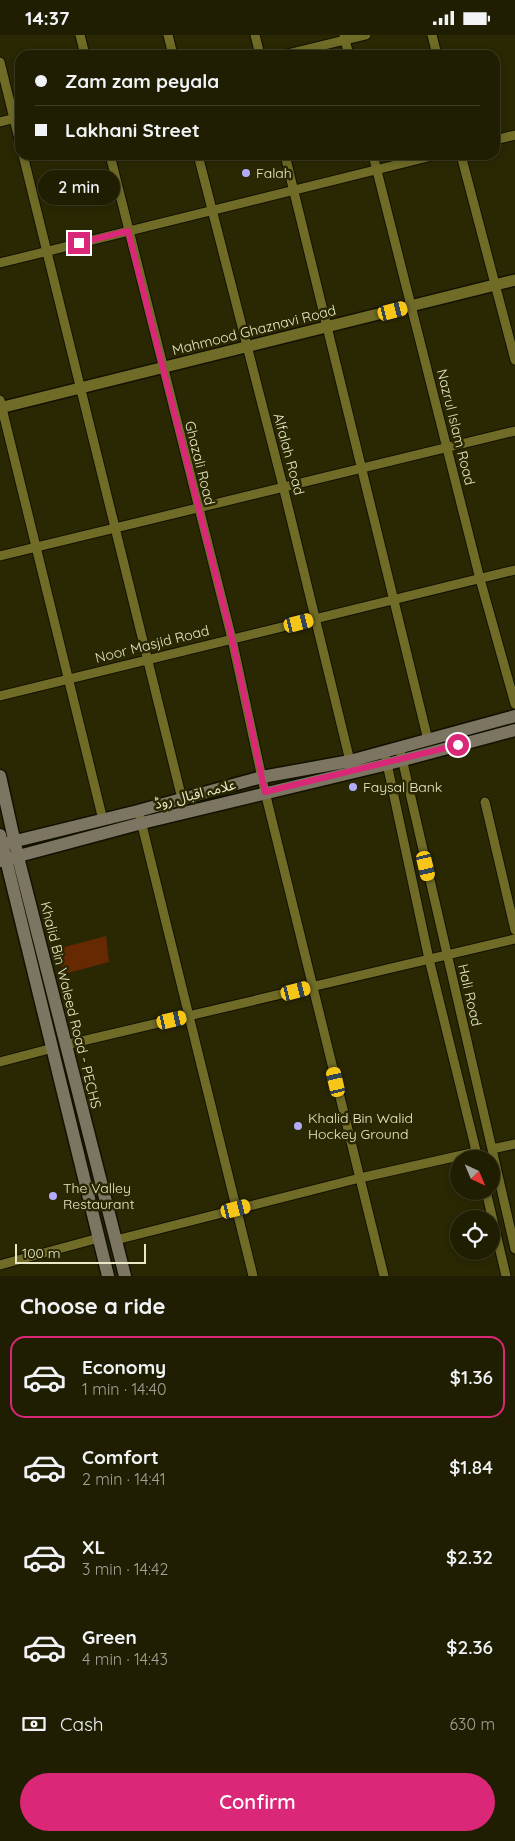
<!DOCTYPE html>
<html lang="en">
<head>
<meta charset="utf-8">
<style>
	:root { --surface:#201e02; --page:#28270c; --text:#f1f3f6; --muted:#a2a299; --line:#3d3c24; --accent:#db2777 }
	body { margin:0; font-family:Quicksand,"Noto Sans Arabic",sans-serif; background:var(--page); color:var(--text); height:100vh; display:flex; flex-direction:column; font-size:19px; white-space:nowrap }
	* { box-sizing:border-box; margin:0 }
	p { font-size:16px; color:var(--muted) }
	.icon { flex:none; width:28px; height:28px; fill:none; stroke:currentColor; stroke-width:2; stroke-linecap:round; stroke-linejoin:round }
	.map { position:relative; height:1241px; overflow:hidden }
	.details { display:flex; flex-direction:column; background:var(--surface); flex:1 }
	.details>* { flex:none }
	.guide { position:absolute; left:15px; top:15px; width:485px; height:110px; border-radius:15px; box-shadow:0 2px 8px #0003,0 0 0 1px var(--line); display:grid; align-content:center; height:110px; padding:0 20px; background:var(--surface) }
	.needle { width:32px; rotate:136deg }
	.tools { position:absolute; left:450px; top:1115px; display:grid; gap:10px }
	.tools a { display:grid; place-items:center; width:50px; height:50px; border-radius:50%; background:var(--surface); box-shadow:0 2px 8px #0003,0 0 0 1px var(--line); font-size:25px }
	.scale { position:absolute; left:15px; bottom:12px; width:131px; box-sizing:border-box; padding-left:5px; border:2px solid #eae9c7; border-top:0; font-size:14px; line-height:18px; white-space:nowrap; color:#eae9c7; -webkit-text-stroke:4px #2a2803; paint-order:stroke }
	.end { position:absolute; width:22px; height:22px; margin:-11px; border:6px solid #db2777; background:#fff; box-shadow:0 0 0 2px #fff }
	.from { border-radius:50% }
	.bubble { position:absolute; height:35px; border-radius:18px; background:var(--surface); box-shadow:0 2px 8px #0003,0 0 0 1px var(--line); font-size:16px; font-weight:600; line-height:35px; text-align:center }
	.car { position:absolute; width:15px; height:30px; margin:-15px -8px; border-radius:6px; box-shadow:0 0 4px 1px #0007; background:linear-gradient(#f5c518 24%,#345 0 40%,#f5c518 0 76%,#345 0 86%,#f5c518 0) }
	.guide b { display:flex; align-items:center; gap:18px; height:48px; font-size:19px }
	.guide b+b { border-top:1px solid var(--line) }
	.guide i { width:12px; height:12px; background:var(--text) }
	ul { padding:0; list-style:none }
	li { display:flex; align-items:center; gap:15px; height:82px; margin:0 10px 8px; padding:0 10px; border:2px solid transparent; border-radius:15px }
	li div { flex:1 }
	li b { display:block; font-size:19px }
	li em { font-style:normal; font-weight:600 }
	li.active { border-color:var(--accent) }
	li>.icon { width:45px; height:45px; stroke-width:1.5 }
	h2 { padding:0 20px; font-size:22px; line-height:60px }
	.pay { display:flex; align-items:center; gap:12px; height:55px; padding:0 20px; font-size:19px }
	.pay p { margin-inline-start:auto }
	.cta { display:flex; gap:10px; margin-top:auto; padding:10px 20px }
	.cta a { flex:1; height:58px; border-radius:30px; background:var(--accent); color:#fff; font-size:20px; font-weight:600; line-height:58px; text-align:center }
	.status { display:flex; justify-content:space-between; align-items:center; height:35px; padding:0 25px; background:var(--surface); direction:ltr }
	.status svg { height:14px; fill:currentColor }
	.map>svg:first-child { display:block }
	.green { fill:#672902 }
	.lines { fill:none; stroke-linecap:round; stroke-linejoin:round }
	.minor-casing { stroke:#121100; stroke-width:11 }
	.tertiary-casing { stroke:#121100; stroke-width:14 }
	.secondary-casing { stroke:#121100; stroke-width:15 }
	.minor { stroke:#706c27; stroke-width:9 }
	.tertiary { stroke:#706c27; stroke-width:11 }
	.secondary { stroke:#7b7562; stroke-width:12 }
	.route { stroke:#db2777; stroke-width:6 }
	.poi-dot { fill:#b1adfa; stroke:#2a2803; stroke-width:2 }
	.labels { text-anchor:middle; stroke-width:5; stroke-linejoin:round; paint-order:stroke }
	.poi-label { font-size:14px; fill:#eae9c7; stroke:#2a2803; text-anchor:start }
	.street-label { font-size:14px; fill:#eae9c7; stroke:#2a2803 }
</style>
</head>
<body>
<div class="status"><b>14:37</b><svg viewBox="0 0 49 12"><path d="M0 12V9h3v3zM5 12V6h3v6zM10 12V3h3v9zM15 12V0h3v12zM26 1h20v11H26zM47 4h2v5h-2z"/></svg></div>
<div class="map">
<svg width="515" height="1241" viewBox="0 0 515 1241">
	<rect width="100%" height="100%" fill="#2a2803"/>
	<path class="green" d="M 106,901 L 109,927 L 64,939 L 57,914 Z"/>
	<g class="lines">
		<defs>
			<path id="minor" d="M 80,0 L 85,20
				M 168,0 L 173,20
				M 255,0 L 260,20
				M 432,0 L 437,20
				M 344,1 L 349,20
				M 283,20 L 366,0
				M 0,27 L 20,108
				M 0,87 L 20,82
				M 495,105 L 515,100
				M 23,120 L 182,764
				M 110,120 L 232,604 L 265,757 L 384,1241
				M 198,120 L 283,451 L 350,726
				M 285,120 L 428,705
				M 373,120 L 480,544 L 515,669
				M 461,120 L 515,325
				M 0,228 L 436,120
				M 0,365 L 103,785
				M 0,521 L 515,396
				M 0,661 L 515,535
				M 401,719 L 515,1214
				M 386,724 L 429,924 L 478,1124
				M 485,767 L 515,895
				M 140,782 L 253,1241
				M 65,1010 L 515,904
				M 0,1027 L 53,1013
				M 492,1114 L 515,1109
				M 486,1156 L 506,1241
				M 116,1205 L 360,1143 L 476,1117
				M 0,1230 L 99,1203"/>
			<path id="tertiary" d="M 0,373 L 515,245"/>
			<path id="secondary" d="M 0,741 L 18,822 L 125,1241
				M 0,800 L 108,1241
				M 0,810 L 138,776 L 262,742 L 350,726 L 515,681
				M 0,826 L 142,788 L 388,729 L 515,695"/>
		</defs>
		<use href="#minor" class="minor-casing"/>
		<use href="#tertiary" class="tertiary-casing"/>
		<use href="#secondary" class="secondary-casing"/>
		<use href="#minor" class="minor"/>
		<use href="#tertiary" class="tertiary"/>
		<use href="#secondary" class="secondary"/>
	</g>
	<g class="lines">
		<path class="route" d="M 79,208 L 128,196 L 232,604 L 265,757 L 458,710"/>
	</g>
	<g class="poi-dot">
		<circle cx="246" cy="138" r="5"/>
		<circle cx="353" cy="752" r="5"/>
		<circle cx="298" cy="1091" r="5"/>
		<circle cx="53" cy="1161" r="5"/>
	</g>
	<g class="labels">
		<g class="poi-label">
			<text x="256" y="143">Falah</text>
			<text x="363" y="757">Faysal Bank</text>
			<text x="308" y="1088">Khalid Bin Walid<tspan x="308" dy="16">Hockey Ground</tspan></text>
			<text x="63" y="1158">The Valley<tspan x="63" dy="16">Restaurant</tspan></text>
		</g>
		<g class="street-label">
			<text transform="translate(254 295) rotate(-14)" y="5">Mahmood Ghaznavi Road</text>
			<text transform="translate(456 392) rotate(76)" y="5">Nazrul Islam Road</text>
			<text transform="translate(289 419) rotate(75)" y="5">Alfalah Road</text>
			<text transform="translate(200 428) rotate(76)" y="5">Ghazali Road</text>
			<text transform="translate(152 609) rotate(-14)" y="5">Noor Masjid Road</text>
			<text transform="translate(195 759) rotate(-14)" y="5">علامہ اقبال روڈ</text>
			<text transform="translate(470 960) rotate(77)" y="5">Hali Road</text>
			<text transform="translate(71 970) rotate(76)" y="5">Khalid Bin Waleed Road - PECHS</text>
		</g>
	</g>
</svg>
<div class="tools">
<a><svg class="needle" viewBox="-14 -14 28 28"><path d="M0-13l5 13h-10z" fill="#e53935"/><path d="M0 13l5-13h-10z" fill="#a2a299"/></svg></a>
<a><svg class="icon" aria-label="locate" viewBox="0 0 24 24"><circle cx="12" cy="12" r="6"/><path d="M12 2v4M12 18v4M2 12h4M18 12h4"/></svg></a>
</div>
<div class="scale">100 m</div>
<i class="end from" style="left:458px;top:710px"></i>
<i class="end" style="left:79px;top:208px"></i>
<div class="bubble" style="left:38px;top:135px;width:82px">2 min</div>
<i class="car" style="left:393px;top:276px;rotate:76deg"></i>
<i class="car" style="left:299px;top:588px;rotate:76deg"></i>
<i class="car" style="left:426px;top:831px;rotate:167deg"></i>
<i class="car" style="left:296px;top:956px;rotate:76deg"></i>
<i class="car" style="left:172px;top:985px;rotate:77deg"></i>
<i class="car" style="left:336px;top:1047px;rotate:347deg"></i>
<i class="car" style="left:236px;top:1174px;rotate:76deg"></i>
<div class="guide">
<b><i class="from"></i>Zam zam peyala</b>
<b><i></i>Lakhani Street</b>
</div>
</div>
<section class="details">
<h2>Choose a ride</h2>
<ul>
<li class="active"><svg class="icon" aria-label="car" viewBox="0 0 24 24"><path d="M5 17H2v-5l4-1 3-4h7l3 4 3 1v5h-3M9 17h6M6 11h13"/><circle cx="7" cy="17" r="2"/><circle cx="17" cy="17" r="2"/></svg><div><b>Economy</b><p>1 min · 14:40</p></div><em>$1.36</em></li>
<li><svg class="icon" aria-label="car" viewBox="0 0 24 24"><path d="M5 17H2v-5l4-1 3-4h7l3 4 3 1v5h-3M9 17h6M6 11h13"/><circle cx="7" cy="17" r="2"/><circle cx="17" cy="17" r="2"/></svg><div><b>Comfort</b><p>2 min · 14:41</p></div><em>$1.84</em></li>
<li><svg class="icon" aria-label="car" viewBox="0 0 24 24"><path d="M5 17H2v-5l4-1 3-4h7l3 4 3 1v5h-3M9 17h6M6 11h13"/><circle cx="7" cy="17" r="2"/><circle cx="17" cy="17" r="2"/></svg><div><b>XL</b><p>3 min · 14:42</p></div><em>$2.32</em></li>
<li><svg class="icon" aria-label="car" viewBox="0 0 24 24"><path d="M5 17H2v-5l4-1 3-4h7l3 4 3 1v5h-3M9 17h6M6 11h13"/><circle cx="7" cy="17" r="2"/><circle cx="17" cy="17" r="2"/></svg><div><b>Green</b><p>4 min · 14:43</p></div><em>$2.36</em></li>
</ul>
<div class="pay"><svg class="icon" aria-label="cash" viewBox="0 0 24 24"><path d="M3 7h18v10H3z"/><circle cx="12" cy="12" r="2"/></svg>Cash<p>630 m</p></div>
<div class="cta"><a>Confirm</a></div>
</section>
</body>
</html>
